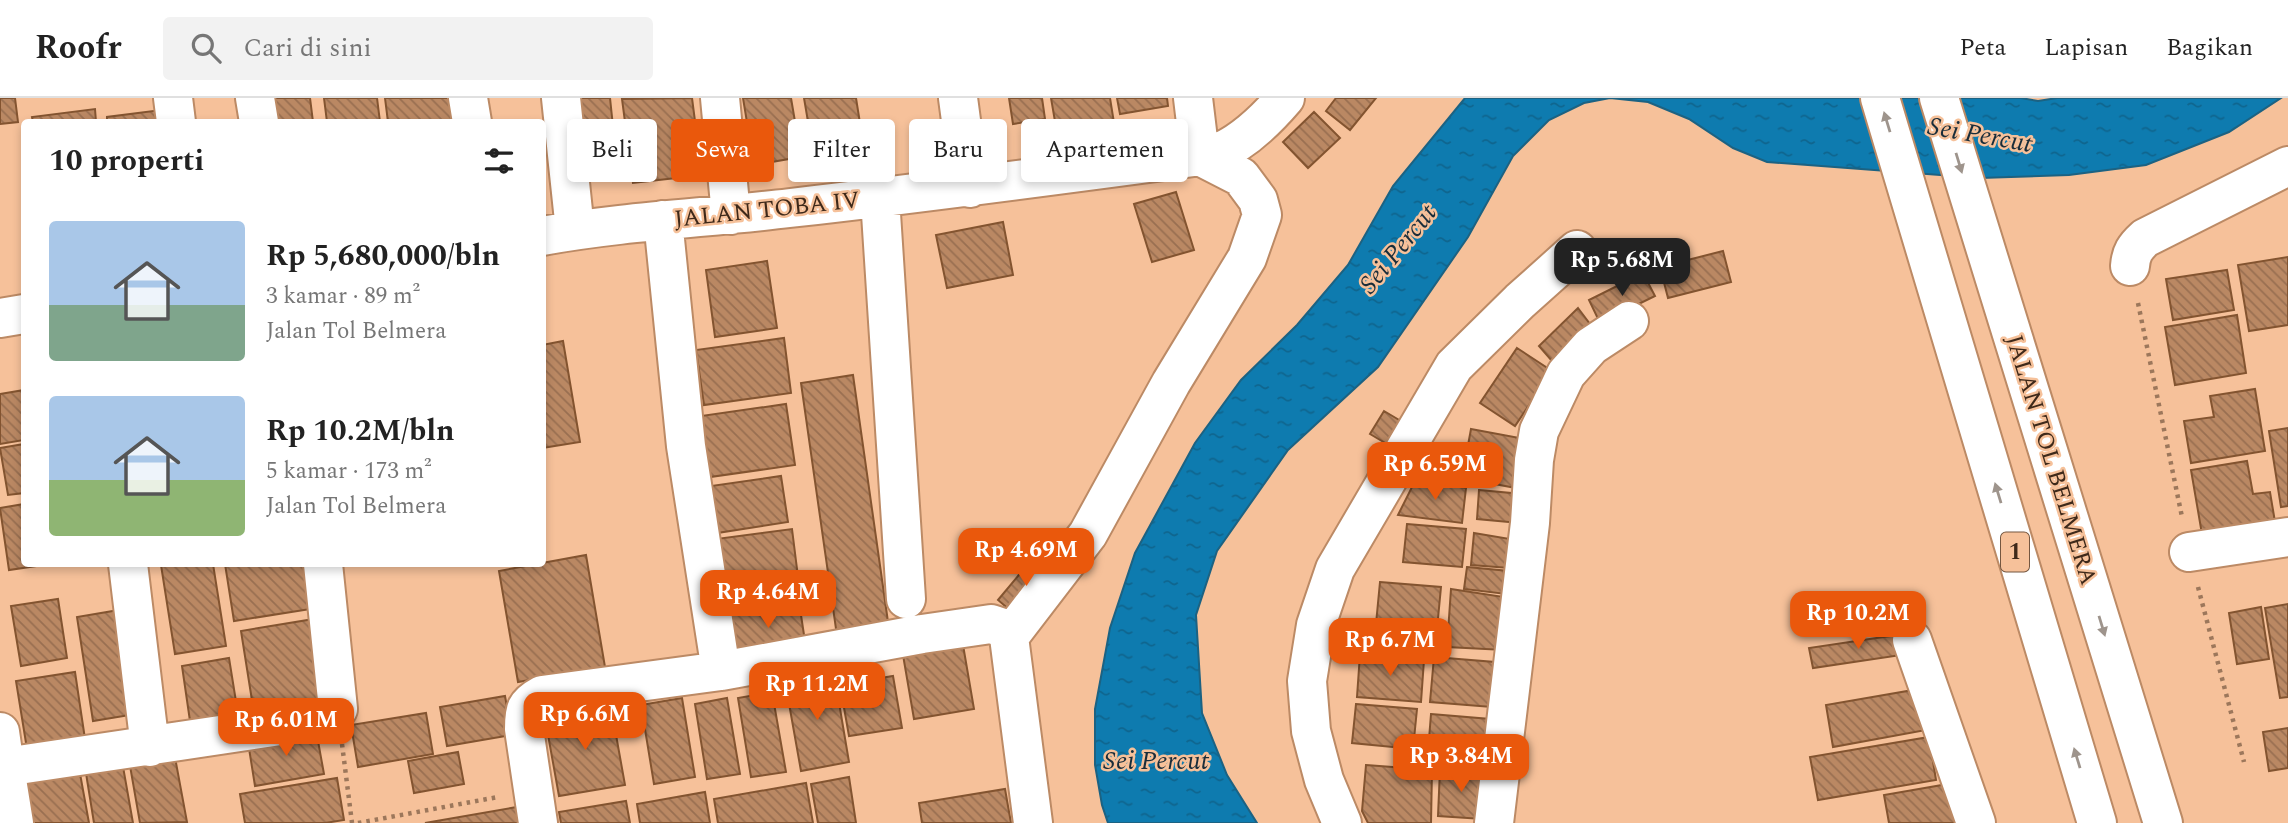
<!DOCTYPE html>
<html lang="id">
<head>
<meta charset="utf-8">
<style>
	body { margin:0; font-family:Spectral,serif; background:#f2f2f2; color:#222; height:100vh; display:flex; flex-direction:column; font-size:26px; white-space:nowrap }
	* { box-sizing:border-box; margin:0 }
	p { font-size:23px; color:#767676 }
	.icon { flex:none; width:38px; height:38px; fill:none; stroke:currentColor; stroke-width:2; stroke-linecap:round; stroke-linejoin:round }
	.map { position:relative; flex:1; overflow:hidden }
	.panel { position:absolute; left:21px; top:21px; width:525px; height:448px; display:flex; flex-direction:column; background:#fff; border-radius:7px; box-shadow:0 4px 10px #0003 }
	.panel>* { flex:none }
	.guide { position:absolute; left:567px; top:21px; width:665px; height:63px; display:flex; gap:14px }
	.price { position:absolute; translate:-50% -60px; padding:0 16px; border-radius:14px; background:#ea580c; color:#fff; font-size:23px; line-height:46px; filter:drop-shadow(0 2px 4px #0008) }
	.price::after { content:''; position:absolute; left:50%; top:42px; width:21px; height:16px; margin-left:-10px; background:inherit; clip-path:polygon(0 0,100% 0,50% 100%) }
	.price.selected { background:#222; color:#fff }
	ul { padding:0; list-style:none }
	li { display:flex; align-items:center; gap:21px; height:175px; padding:0 28px }
	li span { display:grid; place-items:center; flex:none; width:196px; height:140px; border-radius:7px; color:#555 }
	li>.icon { margin-inline-start:auto }
	span .icon { width:84px; height:84px; fill:#fffc; stroke-width:1 }
	li b { font-size:30px }
	h2 { display:flex; justify-content:space-between; align-items:center; height:84px; padding:0 28px; font-size:30px }
	.pill { padding:0 24px; border-radius:7px; background:#fff; box-shadow:0 4px 10px #0003; font-size:24px; line-height:63px }
	.pill.selected { background:#ea580c; color:#fff }
	header { display:flex; align-items:center; gap:42px; box-sizing:border-box; height:98px; padding:0 35px; background:#fff; border-bottom:2px solid #e0e0e0 }
	header strong { font-size:33px }
	nav { display:flex; gap:38px; margin-inline-start:auto; font-size:24px }
	.search { width:490px; height:63px; background:#f2f2f2; display:flex; align-items:center; gap:18px; box-sizing:border-box; padding:0 24px; border-radius:7px; color:#767676; font-size:26px }
	.map>svg:first-child { display:block }
	.water { fill:url(#water-ripples); stroke:#1c6282; stroke-width:2 }
	.building { fill:url(#building-back-hatch); stroke:#835430; stroke-width:2 }
	.lines { fill:none; stroke-linecap:round; stroke-linejoin:round }
	.minor-casing { stroke:#bc8a65; stroke-width:42 }
	.highway-casing { stroke:#bc8a65; stroke-width:42 }
	.path { stroke:#9c775b; stroke-width:4.5; stroke-dasharray:3.5 5; stroke-linecap:butt }
	.minor { stroke:#fff; stroke-width:38 }
	.highway { stroke:#fff; stroke-width:38 }
	.oneway { fill:#9e948c }
	.labels { text-anchor:middle; dominant-baseline:central; stroke-width:5; stroke-linejoin:round; paint-order:stroke }
	.shield { fill:#f6c19a; stroke:#755740; stroke-width:2 }
	.shield-label { font-size:23px; font-weight:bold; fill:#3e291a }
	.street-label { font-size:24px; fill:#3e291a; stroke:#f6c19a }
	.water-label { font-size:26px; font-style:italic; fill:#192d3a; stroke:#f6c19a }
</style>
</head>
<body>
<header>
<strong>Roofr</strong>
<div class="search"><svg class="icon" aria-label="search" viewBox="0 0 24 24"><circle cx="10" cy="10" r="6"/><path d="M15 15l6 6"/></svg>Cari di sini</div>
<nav><a>Peta</a><a>Lapisan</a><a>Bagikan</a></nav>
</header>
<div class="map">
<svg width="2288" height="725" viewBox="0 0 2288 725">
	<defs>
		<pattern id="water-ripples" width="26" height="14" patternUnits="userSpaceOnUse" patternTransform="scale(1.75)"><rect width="26" height="14" fill="#0e7baf"/><path d="M2 4q2-2 4 0t4 0M15 11q2-2 4 0t4 0" fill="none" stroke="#0f658e"/></pattern>
		<pattern id="building-back-hatch" width="6" height="6" patternUnits="userSpaceOnUse" patternTransform="scale(1.75)"><rect width="6" height="6" fill="#ba8863"/><path d="M-1 5l2 2M0 0l6 6M5-1l2 2" fill="none" stroke="#996f51"/></pattern>
	</defs>
	<rect width="100%" height="100%" fill="#f6c19a"/>
	<path class="water" d="M1465,0H2021L2038,3L2057,0H2281L2229,34L2146,67L2069,77L1980,80L1767,64L1733,50L1689,21L1648,4L1610,0L1584,5L1549,22L1513,58L1468,139L1378,269L1288,352L1217,453L1196,517L1202,615L1227,677L1257,725H1108L1102,707L1095,667V611L1110,530L1135,455L1195,345L1241,282L1297,227L1348,167L1393,88Z"/>
	<path class="building" d="M0,0H15L18,24L0,26Z
		M267,0H310L313,24H271Z
		M324,0H377L380,24H327Z
		M385,0H449L452,24H388Z
		M563,0H610L614,38L568,43Z
		M692,0L702,77L633,85L622,1Z
		M743,0H791L801,59L754,67Z
		M804,0H856L866,63L816,71Z
		M1009,0H1042L1045,21L1013,26Z
		M1051,0H1110L1114,25L1057,35Z
		M1117,0H1167L1168,8L1120,16Z
		M1336,0H1376L1350,32L1326,13Z
		M95,11L96,24H33L32,19Z
		M161,12L163,24H107V19Z
		M1314,14L1340,40L1308,70L1283,44Z
		M1176,94L1194,152L1152,164L1134,106Z
		M1003,124L1013,177L947,190L936,137Z
		M1723,153L1731,184L1668,200L1660,169Z
		M2288,159V227L2249,233L2238,167Z
		M767,163L777,230L715,239L706,172Z
		M2227,172L2234,212L2173,222L2166,181Z
		M1643,175L1655,198L1600,225L1589,202Z
		M1578,210L1590,226L1558,270L1539,248Z
		M2237,217L2246,275L2175,287L2165,229Z
		M784,240L791,295L704,307L696,252Z
		M563,243L580,344L542,350V247Z
		M1517,250L1552,273L1515,328L1480,305Z
		M853,277L889,531L837,538L801,285Z
		M2255,291L2265,353L2191,365L2184,323L2214,319L2210,298Z
		M24,292V342L0,346V296Z
		M786,306L795,367L710,379L701,318Z
		M1384,313L1411,329L1397,352L1370,336Z
		M2288,330V408L2281,409L2269,333Z
		M1471,331L1525,341L1516,390L1462,380Z
		M24,346V395L8,397L0,350Z
		M2247,363L2253,396L2270,394L2276,430L2203,442L2191,372Z
		M781,378L788,424L717,435L711,388Z
		M1416,381L1466,390L1462,425L1398,417Z
		M1479,392L1522,396L1519,425L1477,421Z
		M24,406V466H50L9,472L0,410Z
		M1407,426L1466,431L1462,469L1403,464Z
		M792,431L800,495L725,506L716,441Z
		M1474,435L1510,441L1509,470L1471,467Z
		M586,457L605,569L518,584L499,473Z
		M1033,460L1054,477L1019,520L998,502Z
		M168,466H213L226,548L175,556L161,467Z
		M225,466H310L317,510L234,523Z
		M1467,469L1509,473L1506,496L1464,491Z
		M1380,484L1441,489L1435,552L1374,547Z
		M1451,491L1504,499V552L1447,549Z
		M58,501L67,560L21,568L11,508Z
		M799,504L806,550L738,560L731,513Z
		M2288,506V599L2280,600L2265,510Z
		M2261,509L2269,561L2237,566L2229,515Z
		M119,512L136,616L93,623L77,519Z
		M320,520L333,603L254,615L241,533Z
		M1904,536L1908,556L1813,570L1809,550Z
		M963,547L974,611L914,621L903,557Z
		M1360,556L1424,562L1421,604L1357,599Z
		M1434,559L1507,565L1504,610L1430,604Z
		M229,560L238,616L190,623L182,568Z
		M75,574L85,641L27,651L16,583Z
		M834,575L849,664L801,673L785,583Z
		M893,578L902,630L849,638L840,587Z
		M1919,591L1926,632L1833,649L1826,607Z
		M772,594L786,674L751,679L738,600Z
		M505,598L512,637L447,648L440,609Z
		M682,600L695,679L654,686L641,607Z
		M727,600L740,676L707,681L695,606Z
		M1356,606L1417,611L1413,651L1352,645Z
		M611,609L625,687L559,698L545,620Z
		M426,615L433,656L358,669L351,627Z
		M1431,616L1490,621L1487,659L1428,654Z
		M2288,630V670L2269,673L2263,634Z
		M316,632L324,676L255,688L248,644Z
		M1929,639L1936,682L1818,702L1810,659Z
		M174,654L187,724L140,725L129,662Z
		M458,654L464,686L414,695L408,663Z
		M122,663L133,725H94L85,669Z
		M1366,667L1432,672L1431,725H1368L1362,713Z
		M79,670L89,725H29L21,680Z
		M1440,671L1484,674L1482,721L1438,718Z
		M849,679L856,725H818L811,686Z
		M337,680L344,722L325,725H245L240,696Z
		M806,685L813,725H718L714,701Z
		M1948,686L1955,725H1889L1884,697Z
		M1005,691L1011,725H922L919,705Z
		M705,694L710,725H640L637,706Z
		M626,703L630,725H561L559,714Z
		M517,709L519,725H425Z"/>
	<g class="lines">
		<defs>
			<path id="minor" d="M173,0L176,24
				M255,0L259,24
				M468,0L472,24
				M561,0L575,132
				M720,0L731,117
				M958,0L970,90
				M1193,0L1200,58
				M880,100L906,501
				M663,122L686,348L721,573
				M542,138C624,123 707,120 790,110C932,94 1073,75 1215,56C1241,46 1267,21 1285,0
				M2130,168C2131,155 2135,149 2145,140L2288,68
				M0,220L24,216
				M2189,454L2288,439
				M128,466L150,649
				M323,466L338,611
				M1009,539L1088,436L1171,285L1247,160L1262,117L1258,102L1241,79L1200,58
				M1912,542L1976,725
				M0,634L5,669L287,627
				M5,669L14,725
				M538,725L524,631C524,612 525,606 542,597L721,573L922,536L991,526L1003,530L1009,539L1033,725
				M1342,725L1324,682L1311,633L1307,583L1316,527L1335,471L1454,268L1520,203L1577,152
				M1494,725L1530,425L1534,362L1539,333L1566,276L1591,248L1629,223"/>
			<path id="highway" d="M1880,0L2097,725
				M1939,0L2163,725"/>
		</defs>
		<use href="#minor" class="minor-casing"/>
		<use href="#highway" class="highway-casing"/>
		<path class="path" d="M2138,205L2182,419
			M2198,489L2244,664
			M342,646L352,725
			M358,725L498,699"/>
		<use href="#minor" class="minor"/>
		<use href="#highway" class="highway"/>
	</g>
	<defs><path id="oneway-solid" d="M-6-.8H1V-3.2L6.5 0L1 3.2V.8H-6Z" transform="scale(1.75)"/></defs>
	<g class="oneway">
		<use href="#oneway-solid" transform="translate(1887 24) rotate(-107)"/>
		<use href="#oneway-solid" transform="translate(1959 65) rotate(73)"/>
		<use href="#oneway-solid" transform="translate(1998 395) rotate(-107)"/>
		<use href="#oneway-solid" transform="translate(2102 528) rotate(73)"/>
		<use href="#oneway-solid" transform="translate(2077 660) rotate(-107)"/>
	</g>
	<g class="labels">
		<rect class="shield" x="2001" y="434.5" width="28" height="39" rx="5"/>
		<g class="shield-label">
			<text x="2015" y="454">1</text>
		</g>
		<g class="street-label">
			<text transform="translate(767 112) rotate(-6)">JALAN TOBA IV</text>
			<text transform="translate(2051 362) rotate(73)">JALAN TOL BELMERA</text>
		</g>
		<g class="water-label">
			<text transform="translate(1980 37) rotate(10)">Sei Percut</text>
			<text transform="translate(1398 151) rotate(-51)">Sei Percut</text>
			<text x="1156" y="663">Sei Percut</text>
		</g>
	</g>
</svg>
<b class="price selected" style="left:1622px;top:200px">Rp 5.68M</b>
<b class="price" style="left:1435px;top:404px">Rp 6.59M</b>
<b class="price" style="left:1026px;top:490px">Rp 4.69M</b>
<b class="price" style="left:768px;top:532px">Rp 4.64M</b>
<b class="price" style="left:1858px;top:553px">Rp 10.2M</b>
<b class="price" style="left:1390px;top:580px">Rp 6.7M</b>
<b class="price" style="left:817px;top:624px">Rp 11.2M</b>
<b class="price" style="left:585px;top:654px">Rp 6.6M</b>
<b class="price" style="left:286px;top:660px">Rp 6.01M</b>
<b class="price" style="left:1461px;top:696px">Rp 3.84M</b>
<div class="guide">
<a class="pill">Beli</a>
<a class="pill selected">Sewa</a>
<a class="pill">Filter</a>
<a class="pill">Baru</a>
<a class="pill">Apartemen</a>
</div>
<section class="panel">
<h2>10 properti<svg class="icon" aria-label="filters" viewBox="0 0 24 24"><path d="M4 7h16M4 17h16"/><circle cx="9" cy="7" r="2"/><circle cx="15" cy="17" r="2"/></svg></h2>
<ul>
<li><span style="background:linear-gradient(#a9c7e8 60%,#7fa58c 0)"><svg class="icon" aria-label="home" viewBox="0 0 24 24"><path d="M3 11l9-7 9 7M6 9v11h12V9"/></svg></span><div><b>Rp 5,680,000/bln</b><p>3 kamar · 89 m²</p><p>Jalan Tol Belmera</p></div></li>
<li><span style="background:linear-gradient(#a9c7e8 60%,#8fb573 0)"><svg class="icon" aria-label="home" viewBox="0 0 24 24"><path d="M3 11l9-7 9 7M6 9v11h12V9"/></svg></span><div><b>Rp 10.2M/bln</b><p>5 kamar · 173 m²</p><p>Jalan Tol Belmera</p></div></li>
</ul>
</section>
</div>
</body>
</html>
